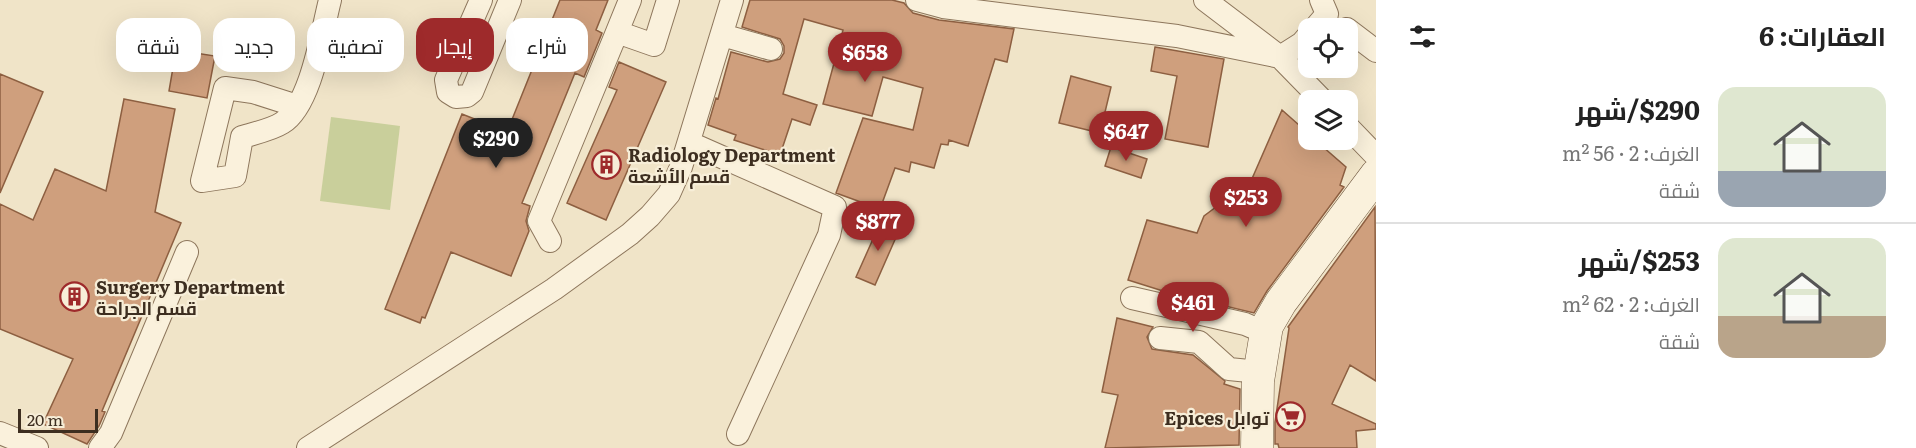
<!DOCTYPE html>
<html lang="ar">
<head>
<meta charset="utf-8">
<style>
	body { margin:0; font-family:Literata,Cairo,serif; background:#f2f2f2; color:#222; direction:rtl; height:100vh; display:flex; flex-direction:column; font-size:22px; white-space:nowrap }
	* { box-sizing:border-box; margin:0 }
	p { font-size:20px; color:#767676 }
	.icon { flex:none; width:33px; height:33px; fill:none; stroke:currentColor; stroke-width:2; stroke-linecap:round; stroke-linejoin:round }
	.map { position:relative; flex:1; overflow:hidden; direction:ltr }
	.sheet { display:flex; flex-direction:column; background:#fff; width:540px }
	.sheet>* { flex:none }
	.hud { position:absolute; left:18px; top:18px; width:570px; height:54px; direction:rtl; display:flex; gap:12px }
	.controls { position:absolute; left:1298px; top:18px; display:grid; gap:12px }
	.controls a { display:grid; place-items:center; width:60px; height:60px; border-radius:12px; background:#fff; box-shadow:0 6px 24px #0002; font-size:30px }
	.scale { position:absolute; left:18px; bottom:15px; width:80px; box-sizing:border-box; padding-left:6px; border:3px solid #3d2e20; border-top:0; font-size:16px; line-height:21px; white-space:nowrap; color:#3d2e20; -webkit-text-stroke:4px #f7eed8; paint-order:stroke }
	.price { position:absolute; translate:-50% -51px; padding:0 14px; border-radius:21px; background:#9e2a2b; color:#fff; font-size:20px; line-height:39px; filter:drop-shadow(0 2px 3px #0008) }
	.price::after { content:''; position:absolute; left:50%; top:36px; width:18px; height:14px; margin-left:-9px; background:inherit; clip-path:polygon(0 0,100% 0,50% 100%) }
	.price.active { background:#222; color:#fff }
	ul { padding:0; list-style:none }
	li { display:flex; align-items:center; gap:18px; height:150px; padding:0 30px }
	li+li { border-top:2px solid #e0e0e0 }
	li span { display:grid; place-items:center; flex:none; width:168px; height:120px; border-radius:18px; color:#555 }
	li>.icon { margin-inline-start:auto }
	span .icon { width:72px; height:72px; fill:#fffc; stroke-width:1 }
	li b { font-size:26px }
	h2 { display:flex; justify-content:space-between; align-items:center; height:72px; padding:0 30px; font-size:26px }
	.pill { padding:0 21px; border-radius:18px; background:#fff; box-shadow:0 6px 24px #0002; font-size:21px; line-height:54px }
	.pill.active { background:#9e2a2b; color:#fff }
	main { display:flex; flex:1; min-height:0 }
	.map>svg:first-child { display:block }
	.green { fill:#c9cf9b }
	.building { fill:#cf9f7d; stroke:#8d5f41; stroke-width:1.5 }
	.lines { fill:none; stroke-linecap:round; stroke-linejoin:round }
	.minor-casing { stroke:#8d765c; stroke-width:24 }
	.secondary-casing { stroke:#6f573f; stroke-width:33 }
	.minor { stroke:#faf1dc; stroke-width:22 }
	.secondary { stroke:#faf1dc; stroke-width:32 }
	.labels { text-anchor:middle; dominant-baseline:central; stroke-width:4.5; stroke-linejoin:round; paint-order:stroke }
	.poi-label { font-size:18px; font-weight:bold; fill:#3d2e20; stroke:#f7eed8; text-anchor:start }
</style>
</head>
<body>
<main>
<section class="sheet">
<h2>العقارات: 6<svg class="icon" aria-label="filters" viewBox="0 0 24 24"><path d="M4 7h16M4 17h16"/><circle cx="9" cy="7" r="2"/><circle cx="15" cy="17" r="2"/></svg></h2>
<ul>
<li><span style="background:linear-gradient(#dfe7d0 70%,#9aa5b1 0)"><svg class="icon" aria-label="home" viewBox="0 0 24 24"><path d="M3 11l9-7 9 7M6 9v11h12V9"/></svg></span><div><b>$290/شهر</b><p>الغرف: 2 · 56 m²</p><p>شقة</p></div></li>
<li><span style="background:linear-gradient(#dfe7d0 65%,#b9a48a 0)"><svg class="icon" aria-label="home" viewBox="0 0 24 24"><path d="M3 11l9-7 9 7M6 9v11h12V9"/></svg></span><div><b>$253/شهر</b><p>الغرف: 2 · 62 m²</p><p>شقة</p></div></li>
</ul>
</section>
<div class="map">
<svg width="1376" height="448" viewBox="0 0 1376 448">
	<rect width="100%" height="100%" fill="#f0e4c8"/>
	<path class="green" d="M331,117L400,126L390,210L320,201Z"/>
	<path class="building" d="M560,0H608L596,30L602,33L584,77L575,73L522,203L530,206L526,221L529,231L511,276L451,252L425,318L422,317L420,323L385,309L462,114L507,132Z
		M750,0H892L904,3L913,13L939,20L1014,29L1007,62L995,59L968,146L949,140L948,145L941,144L934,168L911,162L909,172L895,168L880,209L836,193L863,118L913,130L923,88L883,77L872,116L823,104L843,30L804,19L783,94L817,105L810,125L792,119L780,155L734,140L736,135L708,125L716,98L718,99L731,52L768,62L780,59L784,53V46L780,39L742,27Z
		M1155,47L1224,59L1208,147L1165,139L1177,76L1151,71Z
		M176,50L215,56L207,98L169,91Z
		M619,62L666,82L606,220L567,203L617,90L609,87Z
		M0,74L43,92L0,193Z
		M1071,76L1111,87L1100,133L1059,123Z
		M124,99L175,109L155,212L181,223L102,411L105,412L99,426L87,444L43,424L73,359L0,329V204L33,220L55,169L106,191Z
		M1282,110L1308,133V140H1315L1346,167L1340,185L1344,187L1267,291L1254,313L1163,291L1128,280L1147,220L1197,233L1204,216L1216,207L1237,213Z
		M1111,147L1147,159L1141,178L1105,166Z
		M1375,207L1376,381L1350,365L1332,404L1376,424V429L1356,431L1357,448H1279L1278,444H1275V422L1289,328L1288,327Z
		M882,219L901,226L875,285L856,277Z
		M1117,318L1153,327L1147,337L1152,349L1193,355L1225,381L1224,384L1240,389L1239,445L1105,448L1118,395L1102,392Z"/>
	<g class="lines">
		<defs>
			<path id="minor" d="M481,0L446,80L448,92L456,97L467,96L472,92L510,0
				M630,0L617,32L654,45L668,0
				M917,0L943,7L1177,36L1280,57L1302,43L1308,36
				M1205,0L1280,57L1322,100
				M1315,28L1327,14L1321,0
				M1347,29L1376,51
				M722,35L771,49
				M297,106L253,92L225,88L202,181L235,176L242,137C255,133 271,130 282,123C311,106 322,31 330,0
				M1347,126L1376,156
				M690,143L835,207L829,235L738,434
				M550,241L539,221L617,32
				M1132,298L1245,324L1266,333
				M1160,338L1199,342L1229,369L1259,372
				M0,433L37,448
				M100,448L111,433L187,252
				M308,448L554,289L630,234L650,216L669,194L681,167L732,0"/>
			<path id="secondary" d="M1257,448L1258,381L1267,326L1281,302L1376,175"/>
		</defs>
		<use href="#minor" class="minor-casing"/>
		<use href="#secondary" class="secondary-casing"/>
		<use href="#minor" class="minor"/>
		<use href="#secondary" class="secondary"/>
	</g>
	<defs>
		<symbol id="building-ring" viewBox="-11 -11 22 22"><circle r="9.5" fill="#f7eed8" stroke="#9e2a2b" stroke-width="1.5"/><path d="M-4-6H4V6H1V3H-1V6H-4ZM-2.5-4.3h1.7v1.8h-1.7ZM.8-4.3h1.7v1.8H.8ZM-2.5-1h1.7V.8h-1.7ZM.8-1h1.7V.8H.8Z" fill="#9e2a2b"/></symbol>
		<symbol id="supermarket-ring" viewBox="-11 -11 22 22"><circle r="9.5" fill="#f7eed8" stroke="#9e2a2b" stroke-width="1.5"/><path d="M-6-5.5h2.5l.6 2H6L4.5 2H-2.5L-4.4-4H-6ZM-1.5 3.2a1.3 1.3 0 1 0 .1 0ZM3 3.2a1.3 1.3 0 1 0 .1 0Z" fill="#9e2a2b"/></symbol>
	</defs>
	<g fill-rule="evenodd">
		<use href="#building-ring" x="590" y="148" width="33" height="33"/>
		<use href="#building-ring" x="58" y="280" width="33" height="33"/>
		<use href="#supermarket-ring" x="1274" y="400" width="33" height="33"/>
	</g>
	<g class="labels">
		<g class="poi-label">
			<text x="628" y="154">Radiology Department<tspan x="628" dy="21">قسم الأشعة</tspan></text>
			<text x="96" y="286">Surgery Department<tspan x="96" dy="21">قسم الجراحة</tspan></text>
			<text x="1269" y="417" text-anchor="end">Epices توابل</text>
		</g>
	</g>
</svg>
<div class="controls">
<a><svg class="icon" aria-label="locate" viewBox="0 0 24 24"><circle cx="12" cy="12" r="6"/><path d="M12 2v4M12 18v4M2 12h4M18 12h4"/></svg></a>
<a><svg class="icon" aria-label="layers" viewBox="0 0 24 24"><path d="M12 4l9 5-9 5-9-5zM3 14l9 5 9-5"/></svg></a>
</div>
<div class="scale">20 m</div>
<b class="price" style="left:865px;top:83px">$658</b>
<b class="price" style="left:1126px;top:162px">$647</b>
<b class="price active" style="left:496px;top:169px">$290</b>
<b class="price" style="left:1246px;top:228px">$253</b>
<b class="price" style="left:878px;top:252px">$877</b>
<b class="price" style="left:1193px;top:333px">$461</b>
<div class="hud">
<a class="pill">شراء</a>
<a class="pill active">إيجار</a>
<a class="pill">تصفية</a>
<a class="pill">جديد</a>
<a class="pill">شقة</a>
</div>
</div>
</main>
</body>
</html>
